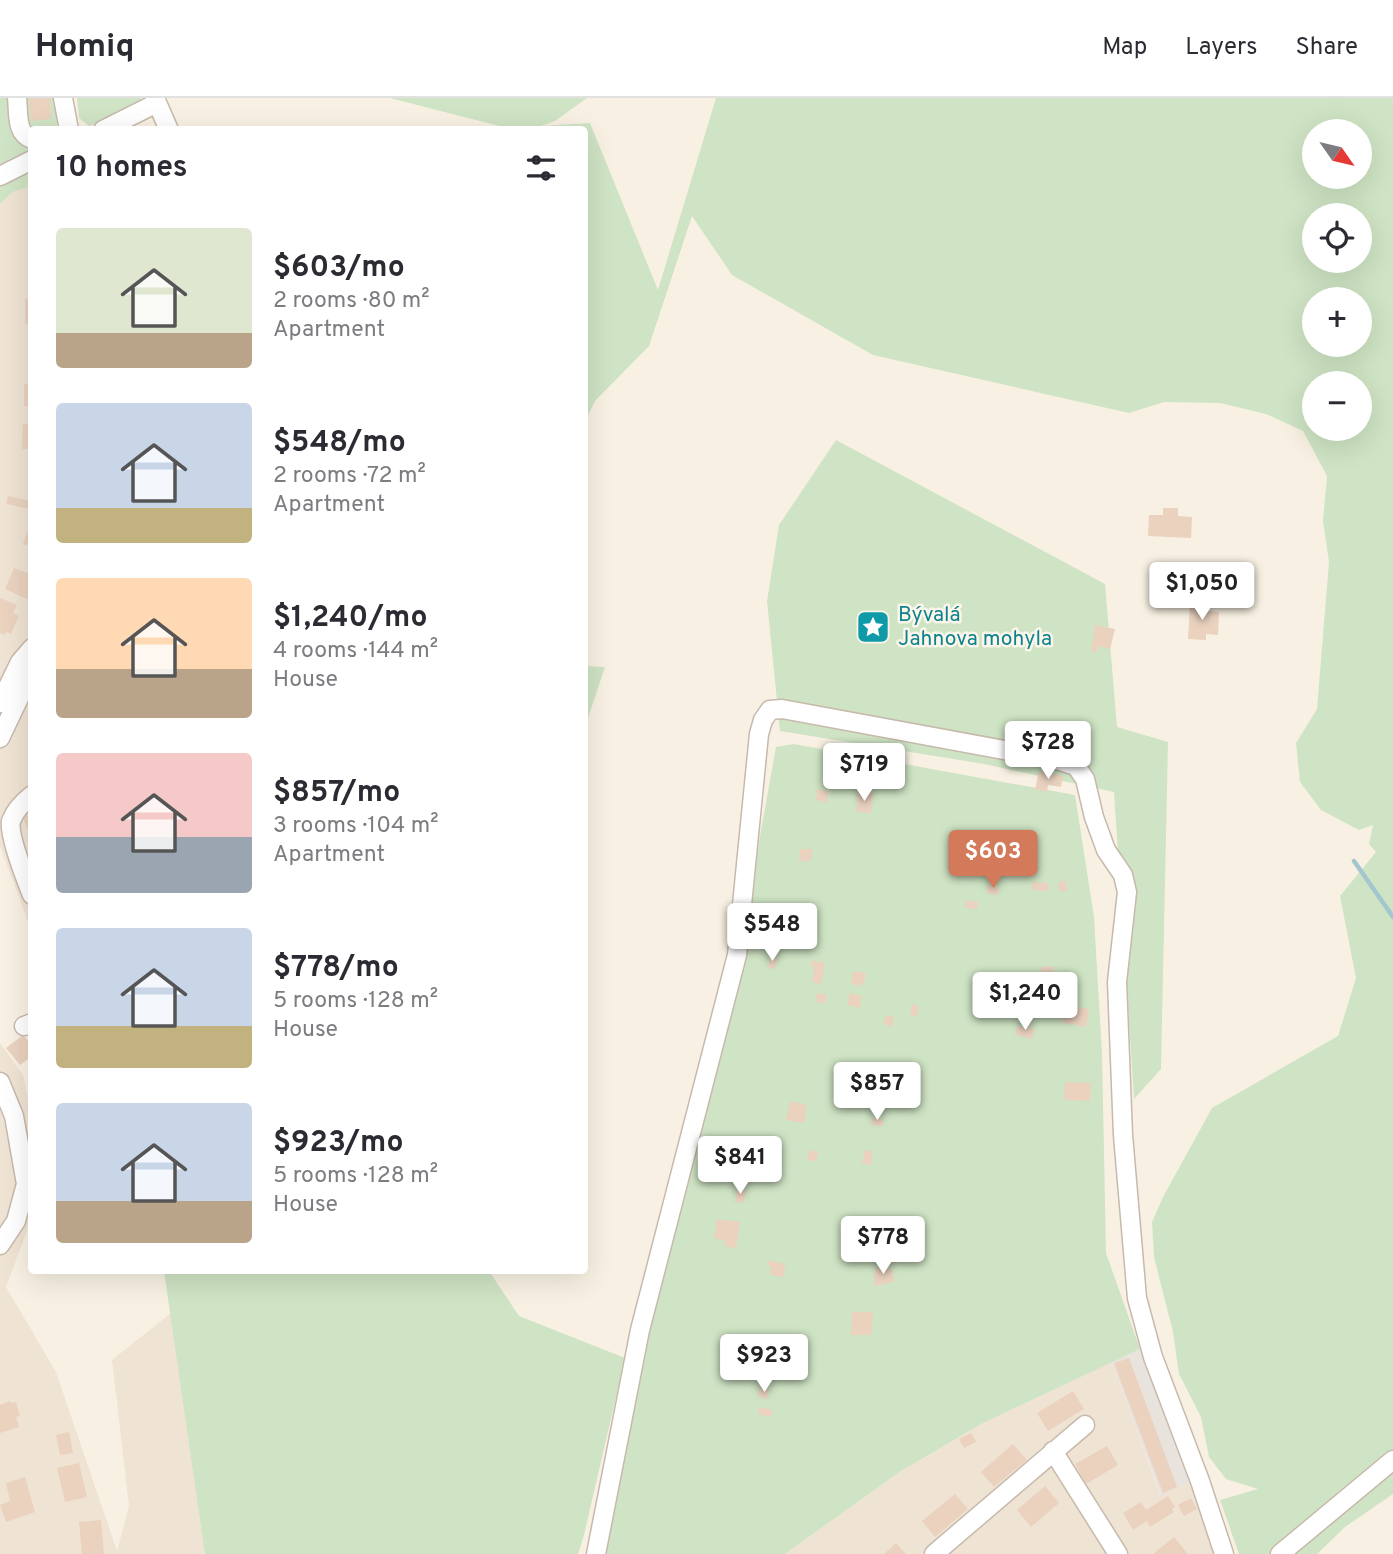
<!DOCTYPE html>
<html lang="en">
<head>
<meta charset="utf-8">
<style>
	body { margin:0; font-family:Overpass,sans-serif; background:#f7f7f7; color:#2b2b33; height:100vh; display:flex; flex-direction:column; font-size:26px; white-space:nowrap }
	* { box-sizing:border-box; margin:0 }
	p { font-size:23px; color:#7c7c81 }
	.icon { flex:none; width:38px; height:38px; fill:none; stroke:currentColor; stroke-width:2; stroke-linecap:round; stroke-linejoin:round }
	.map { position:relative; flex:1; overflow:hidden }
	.sheet { position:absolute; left:28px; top:28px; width:560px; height:1148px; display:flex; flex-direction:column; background:#fff; border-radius:7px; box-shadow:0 7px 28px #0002 }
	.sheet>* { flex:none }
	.needle { width:46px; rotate:124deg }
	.controls { position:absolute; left:1302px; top:21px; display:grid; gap:14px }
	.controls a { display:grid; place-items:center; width:70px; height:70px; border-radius:50%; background:#fff; box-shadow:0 7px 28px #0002; font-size:35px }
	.price { position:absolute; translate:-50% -60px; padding:0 16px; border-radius:7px; background:#fff; color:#222; font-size:23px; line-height:46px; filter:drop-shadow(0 2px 4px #0008) }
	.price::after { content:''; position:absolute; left:50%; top:42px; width:21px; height:16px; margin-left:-10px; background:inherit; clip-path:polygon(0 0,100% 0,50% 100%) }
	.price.active { background:#d27a59; color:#fff }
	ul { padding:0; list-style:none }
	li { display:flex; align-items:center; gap:21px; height:175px; padding:0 28px }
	li span { display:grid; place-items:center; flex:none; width:196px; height:140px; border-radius:7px; color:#555 }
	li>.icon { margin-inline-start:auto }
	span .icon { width:84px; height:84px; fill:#fffc; stroke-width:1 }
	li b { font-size:30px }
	h2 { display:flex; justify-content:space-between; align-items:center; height:84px; padding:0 28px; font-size:30px }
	header { display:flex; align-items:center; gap:42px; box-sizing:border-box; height:98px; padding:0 35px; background:#fff; border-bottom:2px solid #e1e1e2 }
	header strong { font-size:33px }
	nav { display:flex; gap:38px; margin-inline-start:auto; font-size:24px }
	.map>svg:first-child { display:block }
	.residential { fill:#efe3d3 }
	.industrial { fill:#e8e3dd }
	.green { fill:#cfe4c4; fill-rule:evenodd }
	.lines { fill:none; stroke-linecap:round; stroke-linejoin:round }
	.stream { stroke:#a3c6cf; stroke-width:4.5 }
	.building { fill:#ead2bf }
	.minor-casing { stroke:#c7b9ac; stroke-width:21 }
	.minor { stroke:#fff; stroke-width:18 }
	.labels { text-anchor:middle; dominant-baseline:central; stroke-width:5; stroke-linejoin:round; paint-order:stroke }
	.culture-label { font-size:21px; fill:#0d838f; stroke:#fcf5e9; text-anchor:start }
</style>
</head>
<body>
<header>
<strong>Homiq</strong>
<nav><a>Map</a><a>Layers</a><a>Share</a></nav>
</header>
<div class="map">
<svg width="1393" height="1456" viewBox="0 0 1393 1456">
	<rect width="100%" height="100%" fill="#f8f1e3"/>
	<path class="residential" d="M31,88V832L0,748V106L13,94Z
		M0,945L23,977L32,1021L31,1122L6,1189L56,1274L117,1453L129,1408L112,1262L171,1215L208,1452L203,1456H0Z
		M1112,1264L1160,1397L1191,1383L1215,1456H785L898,1375L981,1326Z"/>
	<path class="industrial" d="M1140,1251L1191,1383L1161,1398L1112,1264Z"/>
	<path class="green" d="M0,0H56L57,31L32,32L31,88L13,94L0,106Z
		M77,0H141L140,4L117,18L89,28L79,20Z
		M390,0H587L555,23L541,28L590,25L658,192L716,0H1393V1396L1345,1429L1317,1456H1239L1220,1402L1258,1391L1226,1381L1209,1359L1201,1319L1179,1276L1173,1234L1154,1159L1152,1124L1163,1099L1212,1010L1338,938L1356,880L1340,798L1376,754L1369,746L1373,727L1359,732L1321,712L1300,684L1296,645L1317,611L1329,464L1323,423L1327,378L1303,333L1266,316L1220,305L1164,304L1129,315L873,257L732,177L692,118L649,248L595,303L585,323L584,32L489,31L507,30ZM1314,33H1360V79H1314ZM1314,117H1360V163H1314ZM1314,201H1360V247H1314ZM1314,285H1360V331H1314Z
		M836,342L1105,486L1117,629L1168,644L1161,971L1134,1001L1114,694L984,666L780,633L767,503L779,427Z
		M585,568L605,569L585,629L584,568Z
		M794,646L1075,697L1094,819L1102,955L1106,1155L1140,1251L981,1326L898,1375L785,1456H602L616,1403L645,1240L736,891L760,738L776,649Z
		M164,1173H489L519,1218L625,1260L584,1437L578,1456H205Z"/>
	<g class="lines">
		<path class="stream" d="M1354,763L1393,819"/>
	</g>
	<path class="building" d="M29,0H50L51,21L31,23Z
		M25,201H32V227L25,226Z
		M24,286H32V308H24Z
		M23,326H32V351H22Z
		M8,398L32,403L30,411L6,406Z
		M1163,410H1178V418L1192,419L1191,440L1148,438L1149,417H1163Z
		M30,425H32V449L23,446Z
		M14,470L32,477V491L27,501L5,491Z
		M0,500L17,507L13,515L19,518L11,536L7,534L5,537L0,535Z
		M1190,506L1208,507V513L1219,514L1218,537L1206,536V542L1188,541Z
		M1095,527L1115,531L1110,551L1098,548L1097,554L1091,553Z
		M1039,673L1063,678L1061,689L1048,687L1047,694L1035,691Z
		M817,691L829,693L827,705L816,702Z
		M858,694L873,695L871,715L856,714Z
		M32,715V742L22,718Z
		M800,751H812L811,763H799Z
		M1067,783V793H1059L1058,784Z
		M1032,784L1049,785L1048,793L1031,792Z
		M988,787L999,789L998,797L986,795Z
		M966,802L978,804L977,811L965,810Z
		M770,859L777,860L775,871L768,870Z
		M812,862L825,865L821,886L812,884L814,869H811Z
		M1044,868L1053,869V878L1051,877V880L1040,878L1041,870Z
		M853,873L866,875L864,885H862L861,888L851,886Z
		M817,895L827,897L825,906L816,904Z
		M850,895L862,898L860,910L847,907Z
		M1014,898L1025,900L1023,908L1012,906Z
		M982,899L994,900L992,910L978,908Z
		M913,905L919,909L917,919L910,917Z
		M1066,907L1089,911L1086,929L1063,925Z
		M886,917L894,919L892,929L883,926Z
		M1017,928L1035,931L1032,941L1015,937Z
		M23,937L32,947V958L20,967L6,950Z
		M1065,984L1091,985L1090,1003L1064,1002Z
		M790,1003L807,1007L804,1025L786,1022Z
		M872,1020L883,1021V1028L871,1027Z
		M809,1052L818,1054L816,1063L807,1062Z
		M865,1052L873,1053L871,1067L862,1066Z
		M737,1091L746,1093L744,1105L735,1104Z
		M717,1121L740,1124L736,1150L724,1148L725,1142L714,1141Z
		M768,1162L785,1166L784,1179L770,1177L771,1168L767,1167Z
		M886,1168L887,1171H891L893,1173L894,1184L875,1188L873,1175H876L875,1170Z
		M852,1214H873L872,1237H851Z
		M1129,1260L1177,1389L1163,1395L1114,1265Z
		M760,1290L769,1292L767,1301L758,1299Z
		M1073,1293L1084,1311L1048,1333L1037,1315Z
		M10,1303L11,1305L16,1304L20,1318L16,1319L19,1329L0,1335V1307Z
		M759,1309L773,1312L771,1319L758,1316Z
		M69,1334L73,1355L60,1357L56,1337Z
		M971,1335L976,1344L964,1350L959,1341Z
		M1013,1346L1027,1362L994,1389L981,1374Z
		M1107,1348L1118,1367L1086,1386L1075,1366Z
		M79,1365L87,1399L65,1404L57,1370Z
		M25,1379L35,1414L6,1424L0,1407L10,1403L6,1385Z
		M1045,1388L1059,1405L1031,1429L1017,1412Z
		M955,1396L968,1411L935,1439L922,1423Z
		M1168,1398L1175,1409L1172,1411L1174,1414L1150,1429L1147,1423L1133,1432L1123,1415L1141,1404L1146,1412Z
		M1191,1400L1197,1411L1184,1418L1178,1407Z
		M101,1422L104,1456H82L79,1424Z
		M1174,1439L1188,1456H1153L1164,1447Z
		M896,1445L906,1456H884Z"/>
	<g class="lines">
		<defs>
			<path id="minor" d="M17,0C19,15 15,35 32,41
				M63,0L69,32
				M155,0L169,32
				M103,32L157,5
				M0,78L32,62
				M0,605L20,564L32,550
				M0,640L32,573
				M32,697C23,704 15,712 11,723C8,737 26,782 32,797
				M24,928L32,925
				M0,984L14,1018L26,1086L16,1123L0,1147
				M1053,1353L1118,1456
				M596,1456L640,1232L737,857L759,636L763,622L770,612L782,611L1053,661L1076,668L1085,681L1094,719L1106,752L1123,777L1127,794L1117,884L1123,1037L1137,1200L1153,1259L1200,1383L1224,1456
				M934,1456L1085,1327
				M1280,1456L1393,1362"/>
		</defs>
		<use href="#minor" class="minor-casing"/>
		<use href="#minor" class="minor"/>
	</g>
	<defs>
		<symbol id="sight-square" viewBox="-11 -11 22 22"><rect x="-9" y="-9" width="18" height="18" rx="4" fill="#0f9aa8" stroke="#fcf5e9"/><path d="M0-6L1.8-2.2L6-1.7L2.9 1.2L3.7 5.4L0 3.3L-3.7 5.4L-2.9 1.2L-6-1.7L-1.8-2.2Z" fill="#fff"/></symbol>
	</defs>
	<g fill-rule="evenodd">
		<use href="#sight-square" x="854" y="510" width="38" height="38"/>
	</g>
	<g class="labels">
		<g class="culture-label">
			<text x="898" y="517">Bývalá<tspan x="898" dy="24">Jahnova mohyla</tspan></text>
		</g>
	</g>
</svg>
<div class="controls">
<a><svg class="needle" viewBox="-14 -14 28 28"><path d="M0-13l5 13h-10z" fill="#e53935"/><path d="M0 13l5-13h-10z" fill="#7c7c81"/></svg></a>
<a><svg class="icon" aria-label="locate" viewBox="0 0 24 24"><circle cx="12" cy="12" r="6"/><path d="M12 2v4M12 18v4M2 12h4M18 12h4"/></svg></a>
<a>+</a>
<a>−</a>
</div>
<b class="price" style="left:1202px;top:524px">$1,050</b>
<b class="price" style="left:1048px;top:683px">$728</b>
<b class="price" style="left:864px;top:705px">$719</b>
<b class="price active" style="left:993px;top:792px">$603</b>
<b class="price" style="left:772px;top:865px">$548</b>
<b class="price" style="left:1025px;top:934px">$1,240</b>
<b class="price" style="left:877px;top:1024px">$857</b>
<b class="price" style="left:740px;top:1098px">$841</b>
<b class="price" style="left:883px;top:1178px">$778</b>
<b class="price" style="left:764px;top:1296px">$923</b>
<section class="sheet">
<h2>10 homes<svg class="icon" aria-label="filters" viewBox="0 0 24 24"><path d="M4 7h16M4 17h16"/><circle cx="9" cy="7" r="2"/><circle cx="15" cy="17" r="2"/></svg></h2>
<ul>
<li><span style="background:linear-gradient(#dfe7d0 75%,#b9a48a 0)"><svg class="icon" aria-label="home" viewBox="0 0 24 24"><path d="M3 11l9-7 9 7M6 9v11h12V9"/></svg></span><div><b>$603/mo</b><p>2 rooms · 80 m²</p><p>Apartment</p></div></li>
<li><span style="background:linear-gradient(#c9d6e8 75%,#c2b280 0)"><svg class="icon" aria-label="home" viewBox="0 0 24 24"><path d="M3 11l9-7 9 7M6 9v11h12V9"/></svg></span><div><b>$548/mo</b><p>2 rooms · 72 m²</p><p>Apartment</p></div></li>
<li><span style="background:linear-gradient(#ffd9b3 65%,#b9a48a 0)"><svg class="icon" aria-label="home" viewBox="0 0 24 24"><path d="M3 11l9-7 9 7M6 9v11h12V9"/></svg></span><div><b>$1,240/mo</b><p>4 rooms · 144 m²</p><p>House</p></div></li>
<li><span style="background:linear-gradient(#f6c9c9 60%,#9aa5b1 0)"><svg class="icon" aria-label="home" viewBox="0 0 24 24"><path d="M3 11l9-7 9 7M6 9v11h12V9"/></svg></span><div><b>$857/mo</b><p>3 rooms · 104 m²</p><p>Apartment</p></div></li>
<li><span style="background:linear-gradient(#c9d6e8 70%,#c2b280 0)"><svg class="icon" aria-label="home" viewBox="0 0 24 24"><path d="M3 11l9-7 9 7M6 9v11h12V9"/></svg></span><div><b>$778/mo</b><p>5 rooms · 128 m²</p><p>House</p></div></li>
<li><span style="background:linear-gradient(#c9d6e8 70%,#b9a48a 0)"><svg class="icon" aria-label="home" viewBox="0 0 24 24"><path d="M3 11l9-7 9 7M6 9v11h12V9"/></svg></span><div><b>$923/mo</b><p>5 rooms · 128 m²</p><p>House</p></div></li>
</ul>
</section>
</div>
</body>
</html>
